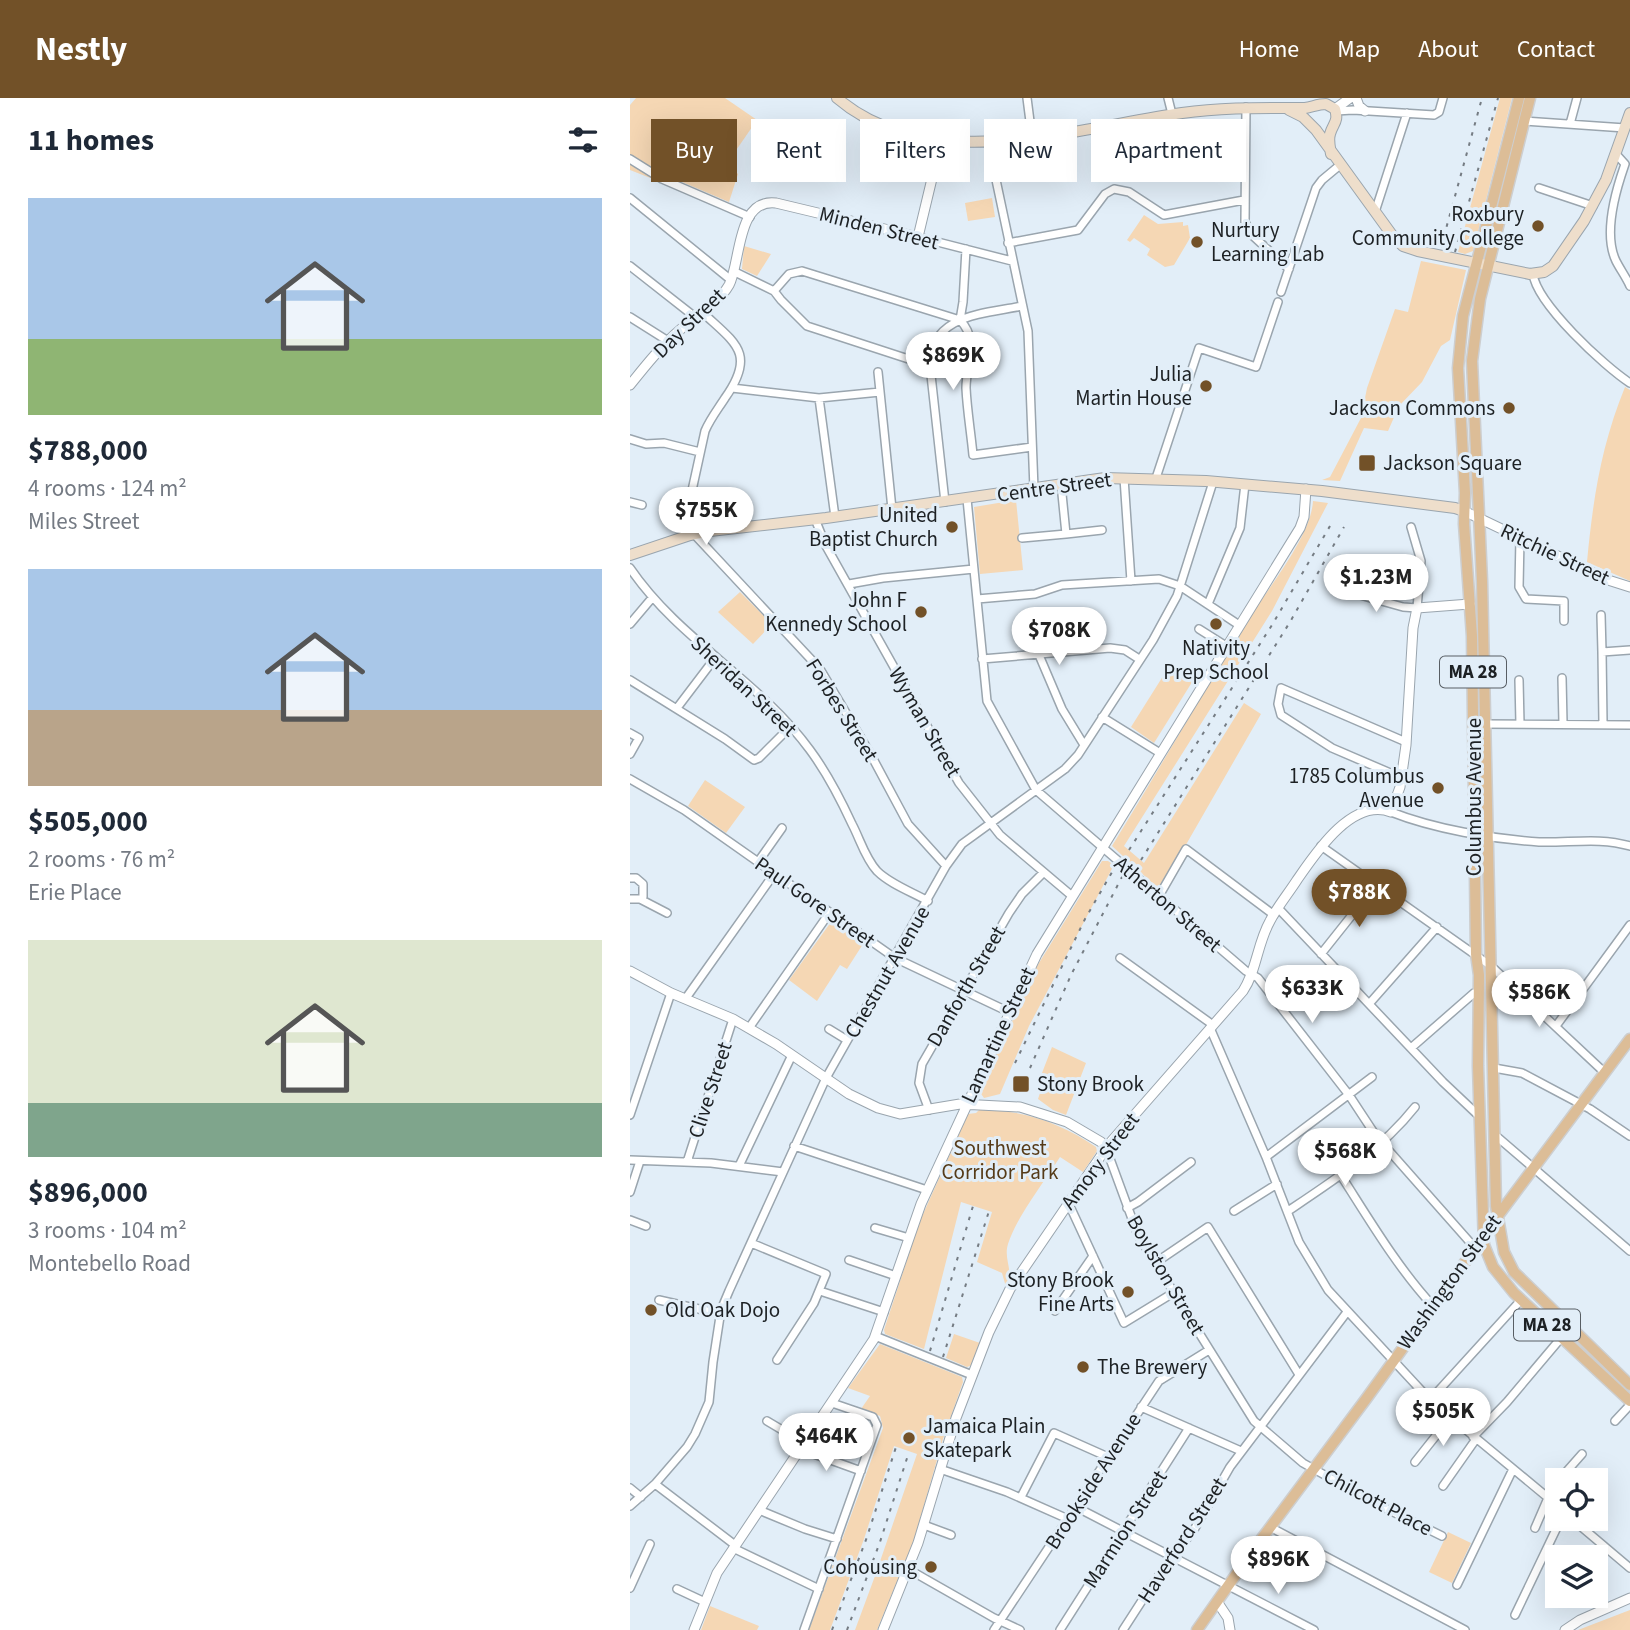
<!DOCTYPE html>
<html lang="en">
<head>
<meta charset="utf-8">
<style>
	body { margin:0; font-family:"Source Sans 3",sans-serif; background:#f2f2f3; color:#1f2937; height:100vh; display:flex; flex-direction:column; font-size:26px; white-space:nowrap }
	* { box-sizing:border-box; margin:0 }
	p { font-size:23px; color:#747a83 }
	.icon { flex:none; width:38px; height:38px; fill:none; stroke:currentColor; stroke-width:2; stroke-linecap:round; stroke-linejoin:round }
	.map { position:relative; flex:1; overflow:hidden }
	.sheet { display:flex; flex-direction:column; background:#fff; width:630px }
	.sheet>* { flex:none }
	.banner { position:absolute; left:21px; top:21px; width:665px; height:63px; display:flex; gap:14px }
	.fabs { position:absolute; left:915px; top:1370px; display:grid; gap:14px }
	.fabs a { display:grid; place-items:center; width:63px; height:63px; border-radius:0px; background:#fff; box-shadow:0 7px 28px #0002; font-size:35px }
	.price { position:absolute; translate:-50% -60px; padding:0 16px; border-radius:24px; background:#fff; color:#222; font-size:23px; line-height:46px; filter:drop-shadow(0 2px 4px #0008) }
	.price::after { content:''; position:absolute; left:50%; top:42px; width:21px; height:16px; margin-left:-10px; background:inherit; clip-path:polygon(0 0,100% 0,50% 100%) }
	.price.selected { background:#725128; color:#fff }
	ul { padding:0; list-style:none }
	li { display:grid; align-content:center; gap:14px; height:371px; padding:0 28px }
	li span { display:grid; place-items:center; height:217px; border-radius:0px; color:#555 }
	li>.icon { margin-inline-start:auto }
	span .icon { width:126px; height:126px; fill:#fffc; stroke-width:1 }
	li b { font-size:30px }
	h2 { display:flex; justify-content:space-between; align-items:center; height:84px; padding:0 28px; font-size:30px }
	.tag { padding:0 24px; border-radius:0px; background:#fff; box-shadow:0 7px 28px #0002; font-size:24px; line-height:63px }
	.tag.selected { background:#725128; color:#fff }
	header { display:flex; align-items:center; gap:42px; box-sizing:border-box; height:98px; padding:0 35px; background:#725128; color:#fff }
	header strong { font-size:33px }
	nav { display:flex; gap:38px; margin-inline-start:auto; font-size:24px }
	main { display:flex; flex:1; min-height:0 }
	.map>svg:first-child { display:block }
	.green { fill:#f5d7b4 }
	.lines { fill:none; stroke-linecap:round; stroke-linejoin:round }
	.minor-casing { stroke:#9aa5ae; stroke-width:10 }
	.tertiary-casing { stroke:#9aa5ae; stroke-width:11 }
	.secondary-casing { stroke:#9aa5ae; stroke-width:12 }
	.primary-casing { stroke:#cdcecf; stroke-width:13 }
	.minor { stroke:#fff; stroke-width:7 }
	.tertiary { stroke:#fff; stroke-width:9 }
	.secondary { stroke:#eedecb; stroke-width:10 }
	.primary { stroke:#dcbd97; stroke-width:10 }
	.rail { stroke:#757c83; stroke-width:2; stroke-dasharray:3.5 7; stroke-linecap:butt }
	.poi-dot { fill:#725128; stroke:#e2eef8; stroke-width:2.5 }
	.labels { text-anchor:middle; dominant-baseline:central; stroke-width:6; stroke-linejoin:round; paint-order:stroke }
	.shield { fill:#e2eef8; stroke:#585e64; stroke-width:2 }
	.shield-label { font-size:19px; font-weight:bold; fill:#1d2124 }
	.poi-label { font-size:21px; fill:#1d2124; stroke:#e2eef8; text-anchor:end }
	.street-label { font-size:21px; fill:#1d2124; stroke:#e2eef8 }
	.park-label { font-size:21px; fill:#563b18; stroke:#e2eef8 }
</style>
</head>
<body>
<header>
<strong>Nestly</strong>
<nav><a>Home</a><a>Map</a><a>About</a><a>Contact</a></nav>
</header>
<main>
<section class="sheet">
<h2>11 homes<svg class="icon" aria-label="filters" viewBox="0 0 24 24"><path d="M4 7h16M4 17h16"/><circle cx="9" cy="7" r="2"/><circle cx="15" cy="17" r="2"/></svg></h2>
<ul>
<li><span style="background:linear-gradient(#a9c7e8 65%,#8fb573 0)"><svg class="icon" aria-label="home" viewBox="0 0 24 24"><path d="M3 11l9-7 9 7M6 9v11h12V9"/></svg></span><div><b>$788,000</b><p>4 rooms · 124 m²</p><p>Miles Street</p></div></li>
<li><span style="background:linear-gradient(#a9c7e8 65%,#b9a48a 0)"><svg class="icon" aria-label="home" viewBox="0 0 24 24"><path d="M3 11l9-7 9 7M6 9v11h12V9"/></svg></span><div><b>$505,000</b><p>2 rooms · 76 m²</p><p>Erie Place</p></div></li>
<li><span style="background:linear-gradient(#dfe7d0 75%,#7fa58c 0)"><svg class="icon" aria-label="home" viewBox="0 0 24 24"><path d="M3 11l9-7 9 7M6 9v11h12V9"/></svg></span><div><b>$896,000</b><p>3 rooms · 104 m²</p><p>Montebello Road</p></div></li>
</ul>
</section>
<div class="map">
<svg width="1000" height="1532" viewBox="0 0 1000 1532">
	<rect width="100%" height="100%" fill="#e2eef8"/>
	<path class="green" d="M6,0H95L127,22L100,61L102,70L108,76L99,104L52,84L28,83L0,72V7Z
		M870,0H882L843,153L835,156L828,154Z
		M362,100L365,119L338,123L335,105Z
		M514,117L528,126L553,124V128L558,127L560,140L544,167L535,169L517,157L520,151L504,140L500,144L497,142Z
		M114,148L141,156L127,178L112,171Z
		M791,163L836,172L820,242L811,248L792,284L769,308L758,333L734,330L710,383L692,382L700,379L731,320L737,290L765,211L778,214Z
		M995,289L1000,292V483L957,464C963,401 971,348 995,289Z
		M386,402L393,472L350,476L344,409Z
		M683,403L698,405L642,513L494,748L514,765L614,605L631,616L530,792L482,748C527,675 569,601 614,528C634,495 681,440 683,403Z
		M110,494L142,526L123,546L88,514Z
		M540,567L564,581L524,645L501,629Z
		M75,682L115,709L96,735L58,708Z
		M472,763H478L484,767L399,928L370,996L354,1000L349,993L404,873Z
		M201,824L233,846L217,871L210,867L187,903L159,882Z
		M422,949L456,965L436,1017L423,1012L408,1001L416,977L412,975Z
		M349,1012C392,1011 431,1025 466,1049L467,1053L453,1074L430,1059C413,1086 387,1118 378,1146C373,1162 385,1173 376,1189L372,1175L347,1164L362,1114L331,1104L294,1251L255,1236L254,1232L289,1125L338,1016L346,1015Z
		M324,1236L350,1245L342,1267L337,1269L316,1260Z
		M250,1246L332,1279L333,1284L313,1341L284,1442L247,1532H225L245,1478L287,1356L264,1348L234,1441L200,1532H179L253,1330L250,1318L231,1311L240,1298L218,1290Z
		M818,1434L841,1445L822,1485L799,1474Z
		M80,1508L129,1528L127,1532H71Z
		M1000,1512V1532H948Z"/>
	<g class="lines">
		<defs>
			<path id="minor" d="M397,0L402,39
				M538,0L542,16
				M616,9L615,124L622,137L659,171
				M706,13L723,12L804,17L809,14L813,0
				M894,23L995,30
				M940,26L947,0
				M358,44L398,233L404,391
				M986,56L995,66L994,69C985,95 973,136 986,163C990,171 996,179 1000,188
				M0,61L32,81L120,119
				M909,90L963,108
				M0,100L101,182
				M745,114L777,15
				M288,139L382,163
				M378,145L448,132L475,96L484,91L499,94L534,117L614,102
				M0,168L65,219
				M105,174L144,193
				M903,176C907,206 974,268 1000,285
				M144,193L159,176L172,173L330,222C350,243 336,265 336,290C337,312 341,335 343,357L402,349
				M144,193L151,202L177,228L300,268
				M651,194L686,90L692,82L710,67
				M0,219L38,243
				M330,222L333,204L336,151
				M248,274L262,411
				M102,290L189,300L250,294
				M189,300L205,419
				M0,341L16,346L34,345L70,354
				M494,380L501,483
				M526,380L569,250L626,269L648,204
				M337,401L357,603L406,692L616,873L628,880L719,997L746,1038L845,1150
				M0,404L12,407
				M315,404L300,268C300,216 354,216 392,208
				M185,421L196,448L329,685L370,737L442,798
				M64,436L190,571L241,657L278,726L316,768
				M436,436L472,432
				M55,439L54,429L75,333C80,321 88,311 95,300C127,255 105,245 72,214
				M392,440L436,436L431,386
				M890,440L889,489L896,501L934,503V523
				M0,470C49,542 129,582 180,652C197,675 210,700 222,726C230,741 235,760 247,773C260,786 282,794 298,803
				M219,486L253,480L344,471
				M712,492L773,509L787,510L791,463L781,429
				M347,501L405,496L432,487L529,481L550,488L609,527
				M578,506L610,430L615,386
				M971,517L972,554
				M0,526L22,500
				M569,531L596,548
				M409,557L432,611L454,647
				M352,561L480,550L495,552L509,561
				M932,580L933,625
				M0,582L95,641L124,662L129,660L160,629
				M889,582L890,626
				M47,610L85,560
				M472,619L530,655
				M973,625L972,554L1000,552
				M854,626L1000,627
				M0,635L9,640L0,656
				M772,680L702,650L651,617L648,606L651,590L776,644
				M0,681L54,712L265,860L379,914
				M761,714C804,731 863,741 909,744C940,745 970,739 1000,748
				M691,748L861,868L974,974
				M128,764L152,730
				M0,780H6L13,786V799L10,801
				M529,798L556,751L644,817
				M0,801H10L37,815
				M648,810L813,984L849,1018
				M691,856L730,807L749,789
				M490,860L583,927
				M56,900L144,776
				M739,906L807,829
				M926,928L1000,827
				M119,930L200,814
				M580,930L636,1059L669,1144L698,1192L800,1302L928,1408
				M199,931L217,942
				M781,950L844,895H849
				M864,970L892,975L960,1011L1000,1038
				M299,1012L289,985L292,966L379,815L392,796L413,775
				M0,1017L41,895
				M865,1037L1000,1153
				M164,1048L297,1092
				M476,1050L508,1137L624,1323L673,1365L745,1405L812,1438
				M636,1059L742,979
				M0,1062L81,1065L153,1074
				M57,1064L103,921
				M109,1068L162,957
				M710,1076C739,1121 767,1169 803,1208
				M0,1094L10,1063
				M438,1104L494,1225L543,1195
				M497,1110L508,1104L561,1064
				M604,1113L647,1086
				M658,1113C703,1083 751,1052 785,1009
				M0,1122L16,1128
				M245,1130L279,1140
				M121,1145L196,1176L184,1205L147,1262
				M219,1162L266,1178
				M525,1165L578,1129L668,1275
				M190,1193L254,1214
				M29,1202L91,1216
				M425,1213L463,1158
				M245,1238L342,1277
				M800,1302L891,1202
				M511,1309L611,1353
				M137,1323L174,1345
				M985,1323L1000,1307
				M843,1339L877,1304L931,1240
				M170,1351L231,1373
				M785,1364L820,1320
				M310,1371L377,1394L438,1421
				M929,1382L952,1356
				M25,1386L105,1447
				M813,1388L846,1341
				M0,1390L11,1399
				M391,1399L424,1335L478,1359
				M917,1399L928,1384
				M0,1408L25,1386L57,1349L65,1336L79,1304L83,1264L91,1212L99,1193L196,980L316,768L332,746L435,671L448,657L523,542L547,498L583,384
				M446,1409L684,1532
				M129,1412L175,1431L207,1441
				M942,1421L1000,1470
				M294,1427L321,1437
				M640,1429L835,1532
				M905,1430L918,1400
				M103,1450L189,1491
				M278,1471L364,1520L390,1532
				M827,1487L883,1371
				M0,1490L20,1446
				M47,1491L75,1504
				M885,1517L931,1421
				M174,1532L247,1327L243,1319L202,1305
				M364,1532L529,1283L579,1252
				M430,1532L559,1330
				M493,1532L524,1484L565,1430L600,1369L717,1214"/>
			<path id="tertiary" d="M726,0L729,8L735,13
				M705,11L720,0
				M0,287C16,267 32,247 51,231C67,217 88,206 99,187C111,165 106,100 146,105L288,139L311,43
				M834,413L978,482L1000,489
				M0,873L41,895L103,921L146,946L219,996L248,1010L270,1016L330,1006L390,1009L437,1024L471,1044L476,1050
				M588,1505L598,1520L600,1532
				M64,1532L87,1475L244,1241L291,1106L407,856L670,430L674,419L676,391
				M253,1532L288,1445L326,1320L359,1234L380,1191L479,1046L613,893C627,872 627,846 640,823C647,809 658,796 667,782C685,756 722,699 761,714L770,689L776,647L783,530L787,510L840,506
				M935,1532L950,1522L1000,1500"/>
			<path id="secondary" d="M207,0C299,79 446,30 552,15C593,9 634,10 675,10C682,9 688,6 696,6L705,11C709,24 703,25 700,36C698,42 700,50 701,56
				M659,12L673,19L686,32L762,137L773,148L788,153L900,176L914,174L923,168L954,123L976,82L1000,15
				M0,457L60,437L80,433L196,420L475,380L576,383L692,393L825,410L834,413"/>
			<path id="primary" d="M889,0L833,218L828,270L835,395L834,426L842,538L846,856L849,877L848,968L854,1147L863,1169L884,1195L1000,1303
				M900,0L850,201L842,263L852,483L866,1108L874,1154L884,1174L1000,1287
				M867,1119L1000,941
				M567,1532L624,1451L736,1301L854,1138"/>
		</defs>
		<use href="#minor" class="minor-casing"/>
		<use href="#tertiary" class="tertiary-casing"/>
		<use href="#secondary" class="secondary-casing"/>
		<use href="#primary" class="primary-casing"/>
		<use href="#minor" class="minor"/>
		<use href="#tertiary" class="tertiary"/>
		<use href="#secondary" class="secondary"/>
		<use href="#primary" class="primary"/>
		<path class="rail" d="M811,149L852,0
			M825,154L868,0
			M499,752L642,527L700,428
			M511,762L660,524L714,429
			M385,965L455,821L485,769
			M400,970L441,877L493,777
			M300,1253L343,1108
			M313,1259L359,1113
			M202,1532L237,1439L266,1349
			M217,1532L250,1444L279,1354"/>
	</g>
	<g class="poi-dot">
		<circle cx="908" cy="128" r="7"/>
		<circle cx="567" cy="144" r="7"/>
		<circle cx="576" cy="288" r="7"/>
		<circle cx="879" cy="310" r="7"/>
		<rect x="728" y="356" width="18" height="18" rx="3.5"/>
		<circle cx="322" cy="429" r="7"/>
		<circle cx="291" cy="514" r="7"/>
		<circle cx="586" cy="526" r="7"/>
		<circle cx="808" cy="690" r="7"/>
		<rect x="382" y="977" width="18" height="18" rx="3.5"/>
		<circle cx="498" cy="1194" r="7"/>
		<circle cx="21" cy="1212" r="7"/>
		<circle cx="453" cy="1269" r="7"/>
		<circle cx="279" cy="1340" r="7"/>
		<circle cx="301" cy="1469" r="7"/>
	</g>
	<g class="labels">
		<g class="shield">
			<rect x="810" y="558.5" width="66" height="31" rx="5"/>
			<rect x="884" y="1211.5" width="66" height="31" rx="5"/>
		</g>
		<g class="shield-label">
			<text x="843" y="574">MA 28</text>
			<text x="917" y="1227">MA 28</text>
		</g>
		<g class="poi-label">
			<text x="894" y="116">Roxbury<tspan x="894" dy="24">Community College</tspan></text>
			<text x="581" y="132" text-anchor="start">Nurtury<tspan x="581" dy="24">Learning Lab</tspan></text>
			<text x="562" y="276">Julia<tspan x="562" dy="24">Martin House</tspan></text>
			<text x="865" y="310">Jackson Commons</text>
			<text x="753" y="365" text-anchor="start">Jackson Square</text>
			<text x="308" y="417">United<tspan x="308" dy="24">Baptist Church</tspan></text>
			<text x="277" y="502">John F<tspan x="277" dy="24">Kennedy School</tspan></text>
			<text x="586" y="550" text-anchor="middle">Nativity<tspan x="586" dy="24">Prep School</tspan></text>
			<text x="794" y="678">1785 Columbus<tspan x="794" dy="24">Avenue</tspan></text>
			<text x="407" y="986" text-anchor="start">Stony Brook</text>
			<text x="484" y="1182">Stony Brook<tspan x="484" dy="24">Fine Arts</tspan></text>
			<text x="35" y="1212" text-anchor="start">Old Oak Dojo</text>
			<text x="467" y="1269" text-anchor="start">The Brewery</text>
			<text x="293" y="1328" text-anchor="start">Jamaica Plain<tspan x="293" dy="24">Skatepark</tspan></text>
			<text x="287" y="1469">Cohousing</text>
		</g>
		<g class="street-label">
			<text transform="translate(249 130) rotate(14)">Minden Street</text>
			<text transform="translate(59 225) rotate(-44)">Day Street</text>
			<text transform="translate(424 389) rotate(-8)">Centre Street</text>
			<text transform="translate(925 456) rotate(25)">Ritchie Street</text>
			<text transform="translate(114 588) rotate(43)">Sheridan Street</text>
			<text transform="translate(212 612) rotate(58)">Forbes Street</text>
			<text transform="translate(295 624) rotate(60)">Wyman Street</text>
			<text transform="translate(844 699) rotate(-90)">Columbus Avenue</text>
			<text transform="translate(185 804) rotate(35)">Paul Gore Street</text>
			<text transform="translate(538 806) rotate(41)">Atherton Street</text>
			<text transform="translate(257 874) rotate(-60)">Chestnut Avenue</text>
			<text transform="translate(336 888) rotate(-60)">Danforth Street</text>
			<text transform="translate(368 937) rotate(-65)">Lamartine Street</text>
			<text transform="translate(80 992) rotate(-72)">Clive Street</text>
			<text transform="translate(470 1063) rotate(-53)">Amory Street</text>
			<text transform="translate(536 1177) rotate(60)">Boylston Street</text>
			<text transform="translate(819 1184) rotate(-54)">Washington Street</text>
			<text transform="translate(463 1383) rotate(-57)">Brookside Avenue</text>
			<text transform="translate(748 1404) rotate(28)">Chilcott Place</text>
			<text transform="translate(495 1431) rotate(-57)">Marmion Street</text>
			<text transform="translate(552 1442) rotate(-57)">Haverford Street</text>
		</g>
		<g class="park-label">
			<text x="370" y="1050">Southwest<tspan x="370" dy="24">Corridor Park</tspan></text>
		</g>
	</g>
</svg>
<div class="fabs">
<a><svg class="icon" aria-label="locate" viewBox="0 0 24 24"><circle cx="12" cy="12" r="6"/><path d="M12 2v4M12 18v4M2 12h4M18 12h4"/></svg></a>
<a><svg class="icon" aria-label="layers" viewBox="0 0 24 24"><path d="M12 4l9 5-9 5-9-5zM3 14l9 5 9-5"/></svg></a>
</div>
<b class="price" style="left:323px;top:294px">$869K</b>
<b class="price" style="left:76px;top:449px">$755K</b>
<b class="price" style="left:746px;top:516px">$1.23M</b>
<b class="price" style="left:429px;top:569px">$708K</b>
<b class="price selected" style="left:729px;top:831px">$788K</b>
<b class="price" style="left:682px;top:927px">$633K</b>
<b class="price" style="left:909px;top:931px">$586K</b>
<b class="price" style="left:715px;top:1090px">$568K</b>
<b class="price" style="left:813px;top:1350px">$505K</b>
<b class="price" style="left:196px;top:1375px">$464K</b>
<b class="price" style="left:648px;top:1498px">$896K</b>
<div class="banner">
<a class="tag selected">Buy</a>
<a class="tag">Rent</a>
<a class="tag">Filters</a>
<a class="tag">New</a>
<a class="tag">Apartment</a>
</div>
</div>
</main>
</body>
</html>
